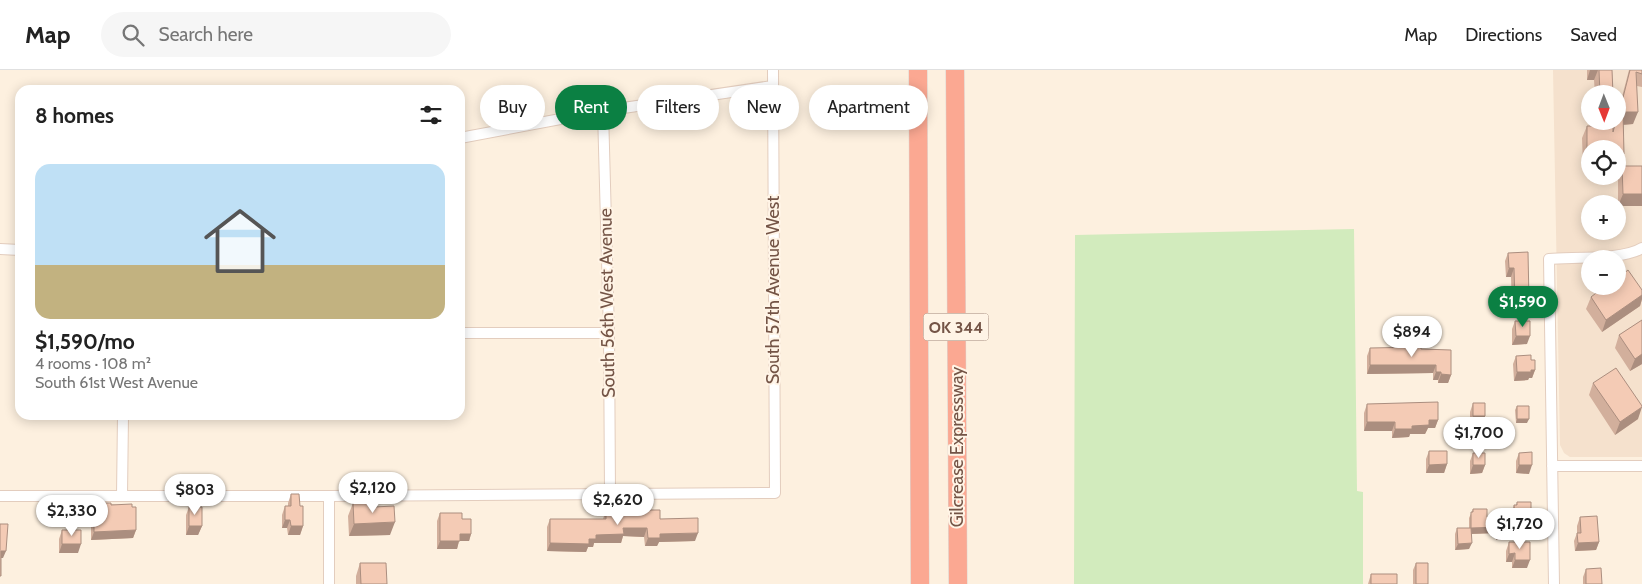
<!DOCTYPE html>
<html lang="en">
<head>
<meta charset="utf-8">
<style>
	body { margin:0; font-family:Cabin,sans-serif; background:#f6f6f6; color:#222; height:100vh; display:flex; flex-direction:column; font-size:19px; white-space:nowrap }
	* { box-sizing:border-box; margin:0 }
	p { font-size:16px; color:#767676 }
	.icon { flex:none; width:28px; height:28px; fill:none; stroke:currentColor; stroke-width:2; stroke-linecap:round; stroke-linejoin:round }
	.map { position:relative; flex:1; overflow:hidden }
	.details { position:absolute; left:15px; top:15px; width:450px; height:335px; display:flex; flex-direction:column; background:#fff; border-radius:15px; box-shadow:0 2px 12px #0003 }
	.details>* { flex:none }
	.banner { position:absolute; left:480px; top:15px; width:475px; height:45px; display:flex; gap:10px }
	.needle { width:32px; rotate:179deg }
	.fabs { position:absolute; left:1581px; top:15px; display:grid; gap:10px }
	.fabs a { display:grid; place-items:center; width:45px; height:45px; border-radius:50%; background:#fff; box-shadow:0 2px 12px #0003; font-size:25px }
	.price { position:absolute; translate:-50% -42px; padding:0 11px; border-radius:18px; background:#fff; color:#222; font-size:16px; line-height:32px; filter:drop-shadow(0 1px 2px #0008) }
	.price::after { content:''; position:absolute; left:50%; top:30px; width:15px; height:11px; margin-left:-8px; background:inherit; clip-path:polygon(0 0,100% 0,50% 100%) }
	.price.on { background:#0b8043; color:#fff }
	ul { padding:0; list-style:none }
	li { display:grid; align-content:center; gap:10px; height:265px; padding:0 20px }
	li+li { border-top:1px solid #e0e0e0 }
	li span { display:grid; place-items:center; height:155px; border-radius:15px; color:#555 }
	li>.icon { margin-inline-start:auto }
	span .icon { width:90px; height:90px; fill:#fffc; stroke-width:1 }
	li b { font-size:21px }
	h2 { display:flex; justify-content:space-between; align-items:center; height:60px; padding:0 20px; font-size:21px }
	.pill { padding:0 18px; border-radius:22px; background:#fff; box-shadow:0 2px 12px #0003; font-size:18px; line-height:45px }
	.pill.on { background:#0b8043; color:#fff }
	header { display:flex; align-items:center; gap:30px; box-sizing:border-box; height:70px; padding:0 25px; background:#fff; border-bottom:1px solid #e0e0e0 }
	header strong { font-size:24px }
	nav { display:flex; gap:28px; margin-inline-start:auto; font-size:18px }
	.search { width:350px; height:45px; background:#f6f6f6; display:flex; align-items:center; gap:12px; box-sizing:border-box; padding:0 18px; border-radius:28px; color:#767676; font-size:19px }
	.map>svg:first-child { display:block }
	.residential { fill:#f5e1cd; fill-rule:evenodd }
	.green { fill:#d2ebbd }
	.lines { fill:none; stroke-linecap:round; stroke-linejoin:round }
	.minor-casing { stroke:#e3cdbe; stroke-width:12 }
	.motorway-casing { stroke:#dbd3cf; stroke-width:19 }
	.minor { stroke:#fff; stroke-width:10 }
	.motorway { stroke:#fba892; stroke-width:18 }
	.wall { fill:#d2af9c }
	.shaded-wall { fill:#ab8e7f }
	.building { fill:#f4cbb5; stroke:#ab8e7f }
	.labels { text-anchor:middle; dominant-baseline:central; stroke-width:4; stroke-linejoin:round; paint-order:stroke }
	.shield { fill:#fff4e6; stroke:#9e8476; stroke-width:1 }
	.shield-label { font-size:16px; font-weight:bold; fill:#745446 }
	.street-label { font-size:18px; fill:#745446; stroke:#fff4e6 }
</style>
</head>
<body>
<header>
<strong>Map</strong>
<div class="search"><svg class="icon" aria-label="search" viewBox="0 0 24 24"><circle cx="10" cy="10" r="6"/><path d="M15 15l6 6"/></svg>Search here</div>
<nav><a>Map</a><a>Directions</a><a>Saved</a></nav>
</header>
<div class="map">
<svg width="1642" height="514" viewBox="0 0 1642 514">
	<rect width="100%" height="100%" fill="#fdf0df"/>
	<path class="residential" d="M1553,0H1642V387H1570L1564,383L1560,375ZM1590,24H1618V51H1590ZM1590,79H1618V106H1590ZM1590,134H1618V161H1590ZM1590,189H1618V216H1590Z"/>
	<path class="green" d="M1354,159L1357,421L1363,422V514H1074L1075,165Z"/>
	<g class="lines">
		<defs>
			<path id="minor" d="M603,41L609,263L610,425
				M460,68L603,41L772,16
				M0,179L20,180
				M460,263H609
				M1552,396H1642
				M0,426H329L775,423L773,0
				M122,426L123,345
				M329,514V426
				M1554,514L1549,189C1572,187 1624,190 1642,178"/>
			<path id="motorway" d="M918,0L920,514
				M955,0L958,514"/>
		</defs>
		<use href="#minor" class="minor-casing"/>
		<use href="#motorway" class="motorway-casing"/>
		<use href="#minor" class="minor"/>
		<use href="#motorway" class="motorway"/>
	</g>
	<path class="wall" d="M1587,0H1612L1613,24H1595L1594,10H1587Z
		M1629,0H1642V17L1637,16L1633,54L1623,55L1624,84L1619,96H1583L1582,68L1587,56H1596V51H1613V58L1615,51H1618V42Z
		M1622,96H1642L1618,136V108Z
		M1508,183L1529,231L1526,240H1512L1511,207H1506L1505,191Z
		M1642,220V229L1640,236L1602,262L1586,239L1591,227Z
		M1642,250V294L1630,301L1615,278L1619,265Z
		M1515,251L1527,274L1512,275V259Z
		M1370,278L1421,279L1451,305L1448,313H1438V310H1433V303L1367,304V286Z
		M1516,286L1531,290L1535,300L1532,308H1529L1528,310L1514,311L1513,294Z
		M1593,313L1638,349L1615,365L1589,325Z
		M1473,333L1485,346L1482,355H1470V342Z
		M1367,334L1438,350L1435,358H1428L1425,364H1410L1409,367L1392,368V361H1364V343Z
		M1517,336L1527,353H1516L1515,340Z
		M1429,381L1447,394L1444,403H1426V389Z
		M1473,383L1485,395L1482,403L1470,404V391Z
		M1519,383L1529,404L1516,403V391Z
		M291,424L300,436L303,456L300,465H288L287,458H282V445L285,436H288V433Z
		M1517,432L1531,451L1528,459H1512L1511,444L1514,435H1516Z
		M102,433L132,437L136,460L133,468L91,470V454L97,437H100Z
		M353,433L374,437L390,465L349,466L348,446Z
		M189,437L202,456L198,465H186V445Z
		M1473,439L1487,447L1510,446L1508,470H1496V463L1472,464L1469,479L1455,480V464L1457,458H1469V448Z
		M606,440L695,471L659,472L657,476H645L644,467L623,466L621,473H594L593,477H588L586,482L547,481V457L550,449H603Z
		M440,443L462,449L471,464L469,471H459L457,479H437V451Z
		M1580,447L1599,472L1596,480L1575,481L1574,471L1577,463V456Z
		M62,460L78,483H59V469Z
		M1509,472L1527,498H1512V492H1506V481Z
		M360,493L387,514H356V506Z
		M1416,493L1428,514H1413V500Z
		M1586,499L1602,514H1583V507Z
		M1371,504L1397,514H1368Z"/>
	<path class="shaded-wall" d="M1590,0H1598L1594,10H1587Z
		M1623,42H1638L1633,54L1619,55Z
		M1587,84H1590V96H1583Z
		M1618,84H1624L1619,96H1618Z
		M1623,124H1642V136H1618Z
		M1509,198H1514L1511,207H1506Z
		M1642,225V229L1640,236L1602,262L1606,250Z
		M1529,231L1526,240H1512L1515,232Z
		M1516,266H1530L1527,274L1512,275Z
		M1642,284V294L1630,301L1635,289Z
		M1370,295H1436L1433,303L1367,304Z
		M1531,300H1535L1532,308H1529L1528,310L1514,311L1517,302Z
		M1436,302H1441L1438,310H1433Z
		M1441,304L1451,305L1448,313H1438Z
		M1642,337L1638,349L1615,365L1620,352Z
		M1473,346H1485L1482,355H1470Z
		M1517,349H1529L1527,353H1516Z
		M1429,350H1438L1435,358H1428L1425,364H1410L1409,367L1392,368L1395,359L1412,356Z
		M1367,352H1395L1392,361H1364Z
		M1447,394L1444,403H1426L1429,395Z
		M1473,395H1485L1482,403L1470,404Z
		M1519,395H1532L1529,404L1516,403Z
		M285,450H290L287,458H282Z
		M1515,451H1531L1528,459H1512Z
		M395,452L390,465L349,466L354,454Z
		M189,456H202L198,465H186Z
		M291,456H303L300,465H288Z
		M1499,457L1496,463L1469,464L1471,458Z
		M623,458H647L644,467L623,466L621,473H594L593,477H588L586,482L547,481L550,473L589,469L596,465Z
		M136,460L133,468L91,470L94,462Z
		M698,463L695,471L659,472L657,476H645L648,468L660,464Z
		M460,464H471L469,471H459L457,479H437L440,471Z
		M1499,464H1510L1508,470H1496Z
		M1599,472L1596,480L1575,481L1578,473Z
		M1472,473L1469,479L1455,480L1458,474Z
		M62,474H81L78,483H59Z
		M1,481H6L3,488H0Z
		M1515,483L1512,492H1506L1509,484Z
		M1515,490H1530L1527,498H1512Z"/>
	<path class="building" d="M1599,0H1612L1613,24H1600Z
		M1630,0H1642V4L1636,2L1638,42H1623L1624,84H1618V79H1590V84H1587V56H1601V51H1613V62L1616,51H1618V47Z
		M1622,96H1642V124H1623Z
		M1528,182L1529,231L1515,232L1514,198H1509L1508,183Z
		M1628,200L1642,220V225L1606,250L1591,227L1605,216H1618V208Z
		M1642,250V284L1635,289L1619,265Z
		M1515,251H1530V266H1516Z
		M1421,277V279L1451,280V305L1441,304V302H1436V295H1370V278Z
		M1531,285V290H1535V300H1531V302H1517L1516,286Z
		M1616,298L1642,336V337L1620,352L1593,313Z
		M1438,332V350H1429V355L1412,356V359H1395V352H1367V334Z
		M1473,333H1485V346H1473Z
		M1517,336H1529V349H1517Z
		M1429,381H1447V394L1429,395Z
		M1532,382V395H1519V383Z
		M1473,383H1485V395H1473Z
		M291,424H299L300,436H303V456H291L290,450H285V436H291Z
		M1517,432H1531V451H1515L1514,435H1517Z
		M102,433H111V435L132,434V437H136V460L94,462V445H97V437H102Z
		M353,433H374V437L394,436L395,452L354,454Z
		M189,437H202V456H189Z
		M1473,439H1487V447L1510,446V464H1499V457L1471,458L1472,473L1458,474L1457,458H1471V442H1473Z
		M606,440H660V449L698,448V463L660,464V468H648L647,458H623L624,464L596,465V469H589V474L550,473V449H606Z
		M440,443H462V449H471V464H460V471H440Z
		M1597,446L1599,472L1578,473L1577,463H1581L1580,447Z
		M0,454H8L6,481H1V506H0Z
		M62,460H81V474H62Z
		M1509,472H1530V490H1515V483L1509,484Z
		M360,493H386L387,514H361Z
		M1416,493H1428V514H1416Z
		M1601,498L1602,514H1586V499Z
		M1371,504H1397V514H1371Z"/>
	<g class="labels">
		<rect class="shield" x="923.5" y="243.5" width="65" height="27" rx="4"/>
		<g class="shield-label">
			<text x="956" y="257">OK 344</text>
		</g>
		<g class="street-label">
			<text transform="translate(773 220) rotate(-90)">South 57th Avenue West</text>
			<text transform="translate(607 233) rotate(-91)">South 56th West Avenue</text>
			<text transform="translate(957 377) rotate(-90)">Gilcrease Expressway</text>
		</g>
	</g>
</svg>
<div class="fabs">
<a><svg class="needle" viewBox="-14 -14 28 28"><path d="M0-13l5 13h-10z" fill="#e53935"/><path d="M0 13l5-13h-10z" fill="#767676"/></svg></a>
<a><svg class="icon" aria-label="locate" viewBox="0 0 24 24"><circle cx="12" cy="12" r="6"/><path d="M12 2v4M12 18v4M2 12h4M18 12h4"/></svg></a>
<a>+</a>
<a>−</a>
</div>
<b class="price on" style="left:1523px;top:258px">$1,590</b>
<b class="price" style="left:1412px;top:288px">$894</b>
<b class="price" style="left:1479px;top:389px">$1,700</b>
<b class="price" style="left:373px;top:444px">$2,120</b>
<b class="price" style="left:195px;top:446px">$803</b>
<b class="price" style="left:618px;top:456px">$2,620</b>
<b class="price" style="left:72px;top:467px">$2,330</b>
<b class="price" style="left:1520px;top:480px">$1,720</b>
<div class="banner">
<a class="pill">Buy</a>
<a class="pill on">Rent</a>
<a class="pill">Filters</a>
<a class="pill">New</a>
<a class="pill">Apartment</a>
</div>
<section class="details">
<h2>8 homes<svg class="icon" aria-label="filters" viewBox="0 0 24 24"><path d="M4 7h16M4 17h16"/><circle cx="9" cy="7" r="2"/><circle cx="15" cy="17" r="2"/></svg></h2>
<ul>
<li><span style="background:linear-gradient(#bfe0f5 65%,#c2b280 0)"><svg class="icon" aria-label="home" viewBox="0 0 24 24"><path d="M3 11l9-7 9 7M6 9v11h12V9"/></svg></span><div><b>$1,590/mo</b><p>4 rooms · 108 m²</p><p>South 61st West Avenue</p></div></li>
</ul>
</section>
</div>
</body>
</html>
